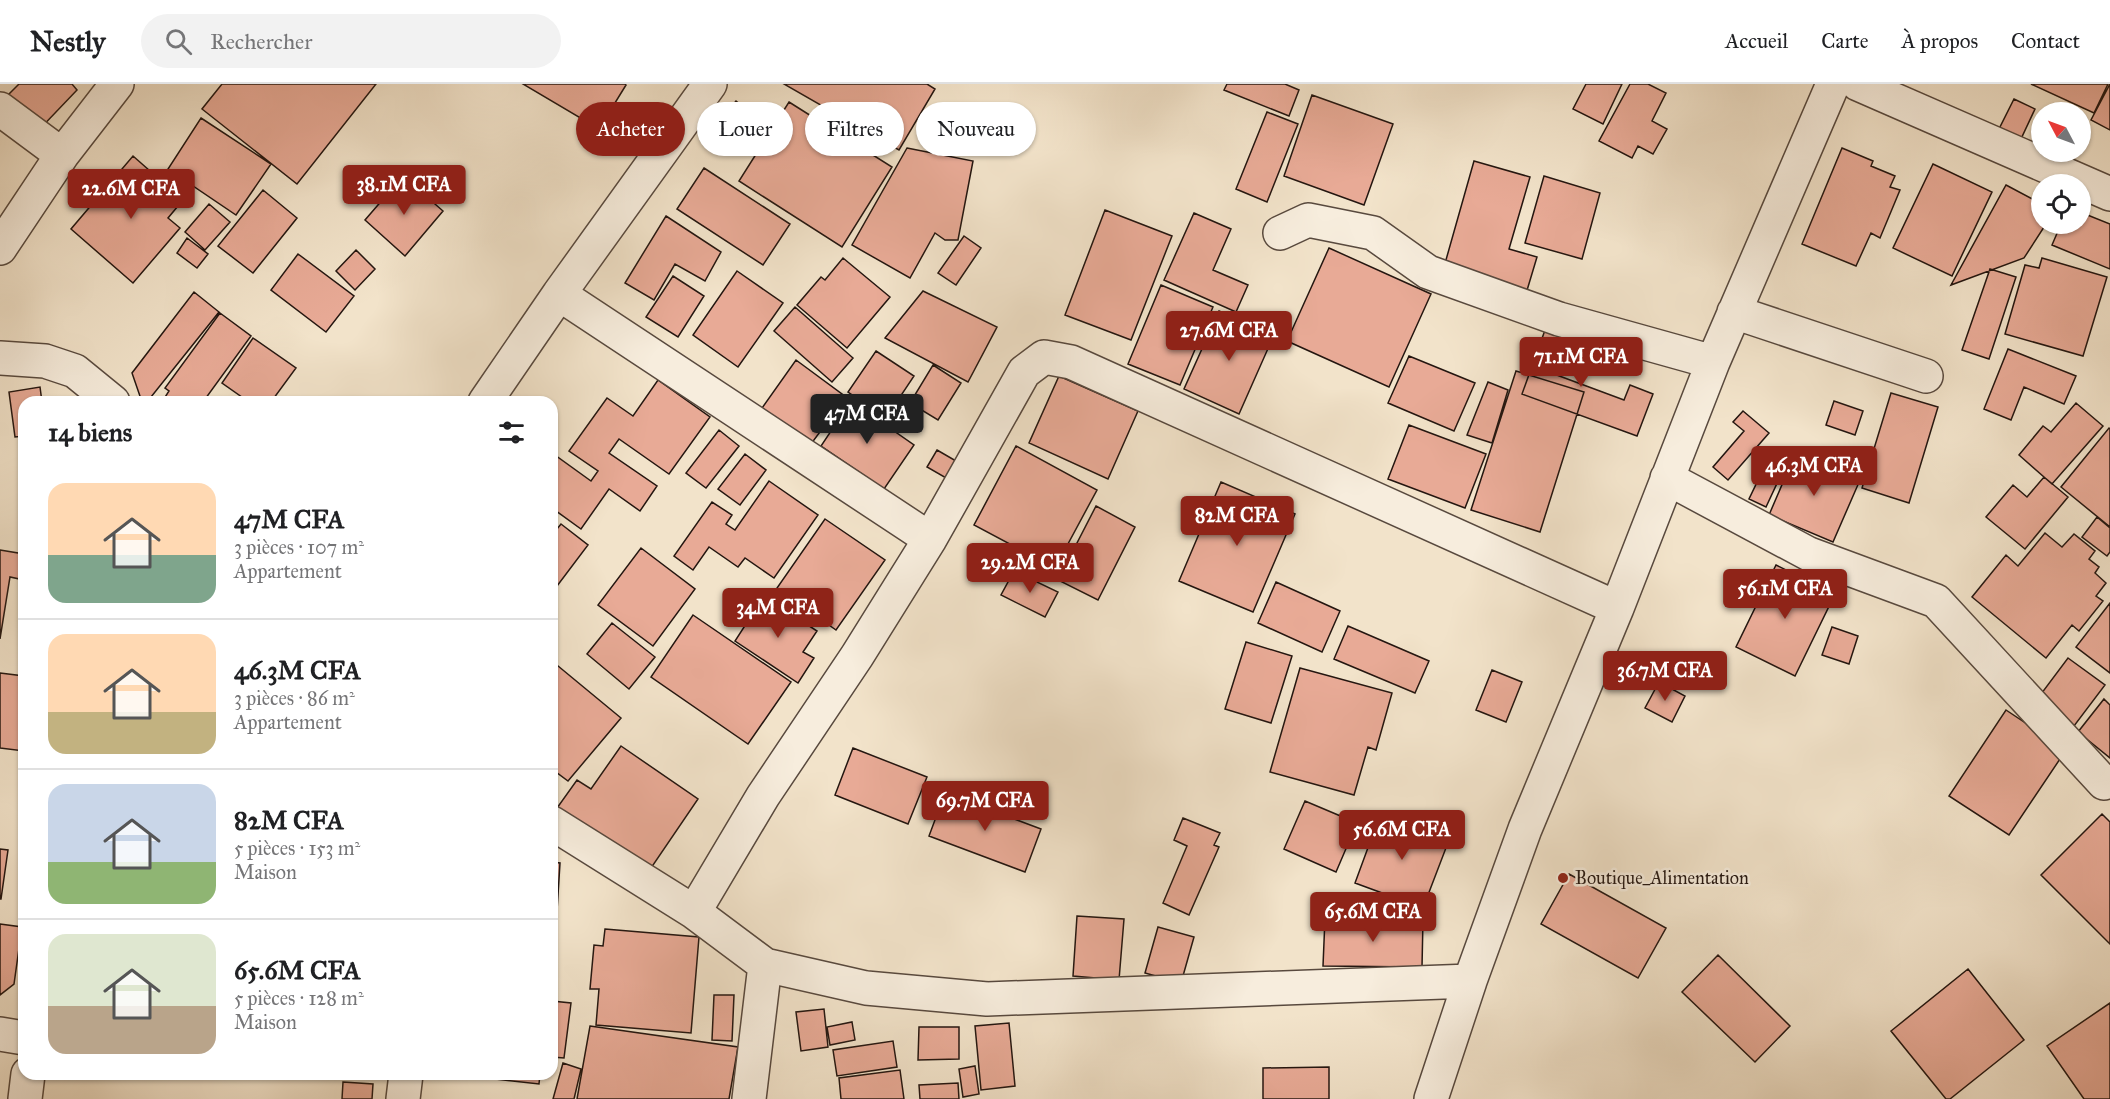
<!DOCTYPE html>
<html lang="fr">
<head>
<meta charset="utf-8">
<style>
	body { margin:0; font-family:"IM FELL Great Primer",serif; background:#f2f2f2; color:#202124; height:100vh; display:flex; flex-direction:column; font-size:22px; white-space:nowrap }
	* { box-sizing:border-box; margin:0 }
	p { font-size:20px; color:#757577 }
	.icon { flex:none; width:33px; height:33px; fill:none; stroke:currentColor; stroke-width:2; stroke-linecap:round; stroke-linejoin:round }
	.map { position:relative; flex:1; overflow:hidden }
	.sheet { position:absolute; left:18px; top:312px; width:540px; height:684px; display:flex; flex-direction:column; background:#fff; border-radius:18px; box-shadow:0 2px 4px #0004 }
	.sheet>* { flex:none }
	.hud { position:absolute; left:576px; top:18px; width:570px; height:54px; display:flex; gap:12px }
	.needle { width:39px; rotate:311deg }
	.fabs { position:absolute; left:2031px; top:18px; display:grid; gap:12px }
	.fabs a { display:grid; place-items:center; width:60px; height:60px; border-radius:50%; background:#fff; box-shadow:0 2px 4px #0004; font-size:30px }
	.price { position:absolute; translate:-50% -51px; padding:0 14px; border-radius:6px; background:#8f2418; color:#fff; font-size:20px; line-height:39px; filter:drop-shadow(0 2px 3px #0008) }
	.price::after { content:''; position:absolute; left:50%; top:36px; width:18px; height:14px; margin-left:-9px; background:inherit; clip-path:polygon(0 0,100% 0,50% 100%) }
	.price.selected { background:#222; color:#fff }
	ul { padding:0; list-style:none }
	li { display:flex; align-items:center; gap:18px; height:150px; padding:0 30px }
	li+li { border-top:2px solid #e0e0e0 }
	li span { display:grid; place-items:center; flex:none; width:168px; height:120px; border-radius:18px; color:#555 }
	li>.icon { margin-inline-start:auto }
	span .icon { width:72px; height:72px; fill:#fffc; stroke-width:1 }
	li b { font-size:26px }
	h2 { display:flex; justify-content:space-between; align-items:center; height:72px; padding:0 30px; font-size:26px }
	.tag { padding:0 21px; border-radius:27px; background:#fff; box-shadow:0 2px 4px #0004; font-size:21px; line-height:54px }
	.tag.selected { background:#8f2418; color:#fff }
	header { display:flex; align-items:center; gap:36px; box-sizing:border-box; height:84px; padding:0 30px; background:#fff; border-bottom:2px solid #e0e0e0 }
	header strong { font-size:28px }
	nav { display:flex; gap:33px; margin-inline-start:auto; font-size:21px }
	.search { width:420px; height:54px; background:#f2f2f2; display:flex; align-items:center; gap:15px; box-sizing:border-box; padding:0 21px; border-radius:33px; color:#757577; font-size:22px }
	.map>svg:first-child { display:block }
	.building { fill:#e8aa96; stroke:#241610; stroke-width:1.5 }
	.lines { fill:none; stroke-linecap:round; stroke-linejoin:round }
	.minor-casing { stroke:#58493e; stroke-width:36 }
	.minor { stroke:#f7eddd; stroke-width:33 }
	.poi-dot { fill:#8f2418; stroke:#f7eddd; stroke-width:2 }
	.labels { text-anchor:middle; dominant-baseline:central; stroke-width:5; stroke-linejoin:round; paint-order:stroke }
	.poi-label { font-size:18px; fill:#241610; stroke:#f7eddd; text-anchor:start }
</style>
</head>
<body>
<header>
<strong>Nestly</strong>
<div class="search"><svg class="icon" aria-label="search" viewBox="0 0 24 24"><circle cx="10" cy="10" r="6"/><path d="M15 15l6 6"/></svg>Rechercher</div>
<nav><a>Accueil</a><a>Carte</a><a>À propos</a><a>Contact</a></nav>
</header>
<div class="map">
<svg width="2110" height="1015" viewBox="0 0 2110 1015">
	<rect width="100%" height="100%" fill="#f2e3ca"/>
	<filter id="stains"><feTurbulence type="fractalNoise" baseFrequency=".00333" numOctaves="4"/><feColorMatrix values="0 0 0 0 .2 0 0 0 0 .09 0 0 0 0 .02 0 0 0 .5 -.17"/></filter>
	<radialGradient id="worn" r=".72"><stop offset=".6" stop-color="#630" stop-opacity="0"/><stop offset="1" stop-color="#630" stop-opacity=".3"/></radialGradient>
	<path class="building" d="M19,0H72L77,6L35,50L2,17Z
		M222,0H376L297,100L202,25Z
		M523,0H625L626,1L599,45Z
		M784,0H927L935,5L899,66Z
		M1227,0H1285L1299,6L1289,32L1224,6Z
		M1586,0H1622L1603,40L1573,25Z
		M1630,0H1648L1666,9L1652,37L1667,45L1653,70L1638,62L1632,74L1599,57Z
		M2031,0H2108L2094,29Z
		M2110,0V46L2091,36Z
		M1312,11L1393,40L1364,121L1284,92Z
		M2014,15L2035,25L2020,57L1998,47Z
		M736,17L768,43L755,59L722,34Z
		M789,18L892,83L842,163L739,97Z
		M1267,28L1298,40L1267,118L1236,105Z
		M201,34L271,80L236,131L168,85Z
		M2037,47L2042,48V66L2031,62Z
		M907,64L973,77L958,156H945L935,149L910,194L852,161Z
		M1842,64L1873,77L1871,82L1895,92L1890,103L1900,106L1880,154L1871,149L1856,182L1802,160Z
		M133,72L183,116L168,134L180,144L133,199L71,145Z
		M1474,77L1530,93L1509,165L1537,173L1525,213L1442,190Z
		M1933,80L1992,108L1952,192L1893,164Z
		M704,84L790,140L763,181L677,125Z
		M403,92L443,127L405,172L365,136Z
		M1544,92L1600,109L1582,175L1525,159Z
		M2006,101L2042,120V140H2046L2024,174L1951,201Z
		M263,106L297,134L253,189L218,162Z
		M209,120L230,138L205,166L185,148Z
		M1105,126L1172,152L1131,256L1065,231Z
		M2080,128L2110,140V185L2052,161L2061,140H2080Z
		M1194,129L1231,145L1213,186L1248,201L1236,228L1164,196Z
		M666,132L721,168L705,197L675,180L654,216L625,199Z
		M964,152L981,164L956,201L938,189Z
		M187,154L208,170L197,184L177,169Z
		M1329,164L1431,210L1389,303L1287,257Z
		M356,166L375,185L355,206L336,187Z
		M298,170L354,212L326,248L271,206Z
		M843,174L890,213L847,264L797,221L821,193L825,196Z
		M2042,174L2107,193L2083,272L2005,250L2025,181L2039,184Z
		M1990,185L2016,193L1989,275L1962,266Z
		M737,187L783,219L738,283L693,251Z
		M673,192L704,212L678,253L646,233Z
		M1161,201L1213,223L1180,301L1128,280Z
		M923,207L997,243L968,298L885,254Z
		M194,208L219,228L147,318H142L132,289Z
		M795,223L853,274L832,298L774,247Z
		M1219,227L1274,251L1239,330L1184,305Z
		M220,229L251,252L203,318H162L169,307L165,304Z
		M1549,235L1571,243L1554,290L1624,316L1630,301L1653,310L1637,352L1522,310Z
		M253,254L296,284L271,318H249L222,299Z
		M2008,265L2076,292L2064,320L2024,303L2011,336L1984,325Z
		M876,267L914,292L886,334L848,308Z
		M1409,272L1475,299L1454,347L1388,319Z
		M796,276L846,313L811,360L762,324Z
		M933,281L961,299L938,336L910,319Z
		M1516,287L1584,308L1540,448L1471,426Z
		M1059,292L1138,327L1108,395L1029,359Z
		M658,296L710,333L669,390L619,355L609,369L657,402L640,427L609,405L581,445L552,424V369L591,397L598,387L569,367L607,314L633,332Z
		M1488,298L1508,306L1492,359L1467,351Z
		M40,303L42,318H24V352L15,353L9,308Z
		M1891,309L1938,323L1909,419L1862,404Z
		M851,317L914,361L884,405L821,362Z
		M1834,317L1863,327L1855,351L1826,341Z
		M2076,319L2103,342L2052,400L2019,371L2043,342L2051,348Z
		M1743,327L1769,349L1728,396L1713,383L1744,347L1733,338Z
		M1409,341L1486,370L1465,424L1388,395Z
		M2109,344L2110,345V443L2061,403Z
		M719,346L739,362L706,404L686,389Z
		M1016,362L1097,406L1055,484L974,441Z
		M937,366L963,381L953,398L927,383Z
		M1796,368L1860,396L1833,458L1769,431Z
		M745,370L766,386L740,421L718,405Z
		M1762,388L1779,395L1766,423L1749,415Z
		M2044,393L2068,413L2025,465L1986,433L2013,401L2027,413Z
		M769,397L818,431L774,494L745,474L738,483L709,463L693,486L674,472L712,418L732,431L726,440L735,446Z
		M1221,398L1295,430L1253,528L1179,497Z
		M1096,422L1135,443L1098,516L1058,496Z
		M2097,433L2110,444V468L2107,472L2082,453Z
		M825,435L885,476L836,546L777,504Z
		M561,440L588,461L554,506L552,505V451Z
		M2045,449L2062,463L2074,450L2095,467L2089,475L2099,483L2095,489L2106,499L2096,512L2103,517L2079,547L2072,541L2046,574L1972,513L2006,471L2018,482Z
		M641,464L695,505L653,562L598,521Z
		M0,466L24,470V496L10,493L0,555Z
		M1776,481L1835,510L1795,592L1736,563Z
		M1014,487L1058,508L1045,533L1001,511Z
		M1276,498L1340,527L1322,568L1258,539Z
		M764,512L817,547L803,568L814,574L798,599L735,557Z
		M2110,519V589L2076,563Z
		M693,531L791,598L748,660L651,593Z
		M612,539L655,573L629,605L587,570Z
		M1348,542L1429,577L1415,609L1334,575Z
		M1832,543L1858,552L1849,580L1822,571Z
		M1246,558L1292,572L1271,639L1225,625Z
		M2068,574L2105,601L2074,642L2038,614Z
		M552,577L621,634L568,697L552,685Z
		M1300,584L1392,609L1376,666L1368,663L1354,711L1270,688Z
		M1492,586L1522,598L1506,638L1476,626Z
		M0,589L24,592V667L0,664Z
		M1659,598L1685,612L1672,638L1645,624Z
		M2104,615L2110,621V674L2078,648Z
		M2006,626L2066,666L2009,751L1949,712Z
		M621,662L698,715L649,787L557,724L577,696L591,705Z
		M853,664L927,693L908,740L835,711Z
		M945,709L1041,745L1025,788L929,752Z
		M1305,717L1357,739L1336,788L1284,765Z
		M2102,730L2110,738V860L2041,791Z
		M1380,731L1449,756L1423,824L1355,799Z
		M1183,734L1220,749L1214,761L1219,763L1189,831L1163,819L1187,762L1174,756Z
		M0,765L8,766L1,815H0Z
		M552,778L560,779L556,843H552Z
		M1569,790L1666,844L1638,894L1541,840Z
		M1077,832L1124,835L1119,896L1073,892Z
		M1325,834L1423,835L1422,883L1323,882Z
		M0,840L22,843L14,900L0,911Z
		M1158,843L1194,853L1181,899L1145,889Z
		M605,845L699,853L691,949L596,941L599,905H590L594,861L603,862Z
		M1718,871L1790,942L1755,978L1682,908Z
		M1968,885L2024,956L1950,1015H1946L1891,947Z
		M714,911H734L732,957L712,956Z
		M552,917L571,919L564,974L552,973Z
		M2110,919V1015H2084L2047,962Z
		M824,925L828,963L801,967L796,928Z
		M852,938L855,956L830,961L827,943Z
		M1009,939L1015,1002L981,1006L975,942Z
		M590,942L738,963L729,1015H577Z
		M919,943H959V975L918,976Z
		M893,957L897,983L837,992L833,966Z
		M563,979L581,985L574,1015H553Z
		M975,982L979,1010L963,1013L959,985Z
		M1329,983V1015H1263V984Z
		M900,986L904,1015H841L839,994Z
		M487,990H540L539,1000L487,994Z
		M343,998L373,1000L372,1015H342Z
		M958,999L959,1015H920L919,1001Z"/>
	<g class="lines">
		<defs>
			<path id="minor" d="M1858,0L2110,110
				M0,25L62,71
				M1280,149L1308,136L1373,149L1428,188L1559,235L1713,278
				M0,164L62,71L117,0
				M559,210L930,455
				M1734,228L1926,292
				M0,274L45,277L75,287L113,318
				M485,318L559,210L710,0
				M1667,394L1809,470L1936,517L2104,699
				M552,739L694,828L765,881L866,904L987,915L1470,897
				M694,828L763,712L857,572L930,455L1024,288L1044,273L1071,278L1617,524
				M0,950L24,954
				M25,1015L28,990
				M403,1015L406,990
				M749,1015L765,881
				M1431,1015L1470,897L1525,745L1617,524L1713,278L1833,0"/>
		</defs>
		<use href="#minor" class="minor-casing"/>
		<use href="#minor" class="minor"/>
	</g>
	<circle class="poi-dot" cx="1563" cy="794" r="6"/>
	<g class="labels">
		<g class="poi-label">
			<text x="1575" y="794">Boutique_Alimentation</text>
		</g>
	</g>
	<rect width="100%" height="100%" filter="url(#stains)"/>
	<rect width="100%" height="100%" fill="url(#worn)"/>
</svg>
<div class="fabs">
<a><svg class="needle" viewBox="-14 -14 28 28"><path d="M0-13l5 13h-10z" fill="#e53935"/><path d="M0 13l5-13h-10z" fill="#757577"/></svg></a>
<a><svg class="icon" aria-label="locate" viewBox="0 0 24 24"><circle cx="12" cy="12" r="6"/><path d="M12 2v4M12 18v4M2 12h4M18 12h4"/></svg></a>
</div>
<b class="price" style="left:404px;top:132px">38.1M CFA</b>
<b class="price" style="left:131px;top:136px">22.6M CFA</b>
<b class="price" style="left:1229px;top:278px">27.6M CFA</b>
<b class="price" style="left:1581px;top:304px">71.1M CFA</b>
<b class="price selected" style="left:867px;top:361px">47M CFA</b>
<b class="price" style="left:1814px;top:413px">46.3M CFA</b>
<b class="price" style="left:1237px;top:463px">82M CFA</b>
<b class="price" style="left:1030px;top:510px">29.2M CFA</b>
<b class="price" style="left:1785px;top:536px">56.1M CFA</b>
<b class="price" style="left:778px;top:555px">34M CFA</b>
<b class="price" style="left:1665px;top:618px">36.7M CFA</b>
<b class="price" style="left:985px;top:748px">69.7M CFA</b>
<b class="price" style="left:1402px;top:777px">56.6M CFA</b>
<b class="price" style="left:1373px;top:859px">65.6M CFA</b>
<div class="hud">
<a class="tag selected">Acheter</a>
<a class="tag">Louer</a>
<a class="tag">Filtres</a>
<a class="tag">Nouveau</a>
</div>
<section class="sheet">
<h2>14 biens<svg class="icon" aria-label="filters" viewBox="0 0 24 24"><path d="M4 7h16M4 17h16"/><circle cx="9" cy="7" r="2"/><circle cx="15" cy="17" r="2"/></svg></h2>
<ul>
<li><span style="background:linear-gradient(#ffd9b3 60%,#7fa58c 0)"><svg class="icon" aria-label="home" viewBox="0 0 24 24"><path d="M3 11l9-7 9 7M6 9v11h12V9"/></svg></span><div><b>47M CFA</b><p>3 pièces · 107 m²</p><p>Appartement</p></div></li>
<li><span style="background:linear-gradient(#ffd9b3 65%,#c2b280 0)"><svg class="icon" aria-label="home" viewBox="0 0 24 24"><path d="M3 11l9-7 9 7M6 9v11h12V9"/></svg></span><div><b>46.3M CFA</b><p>3 pièces · 86 m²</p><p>Appartement</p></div></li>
<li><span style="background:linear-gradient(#c9d6e8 65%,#8fb573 0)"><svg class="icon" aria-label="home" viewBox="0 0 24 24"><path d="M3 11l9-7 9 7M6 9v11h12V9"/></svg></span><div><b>82M CFA</b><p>5 pièces · 153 m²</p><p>Maison</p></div></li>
<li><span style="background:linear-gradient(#dfe7d0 60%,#b9a48a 0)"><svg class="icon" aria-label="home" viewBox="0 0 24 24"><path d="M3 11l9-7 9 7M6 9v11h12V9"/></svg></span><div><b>65.6M CFA</b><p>5 pièces · 128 m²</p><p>Maison</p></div></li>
</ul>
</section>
</div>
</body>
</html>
